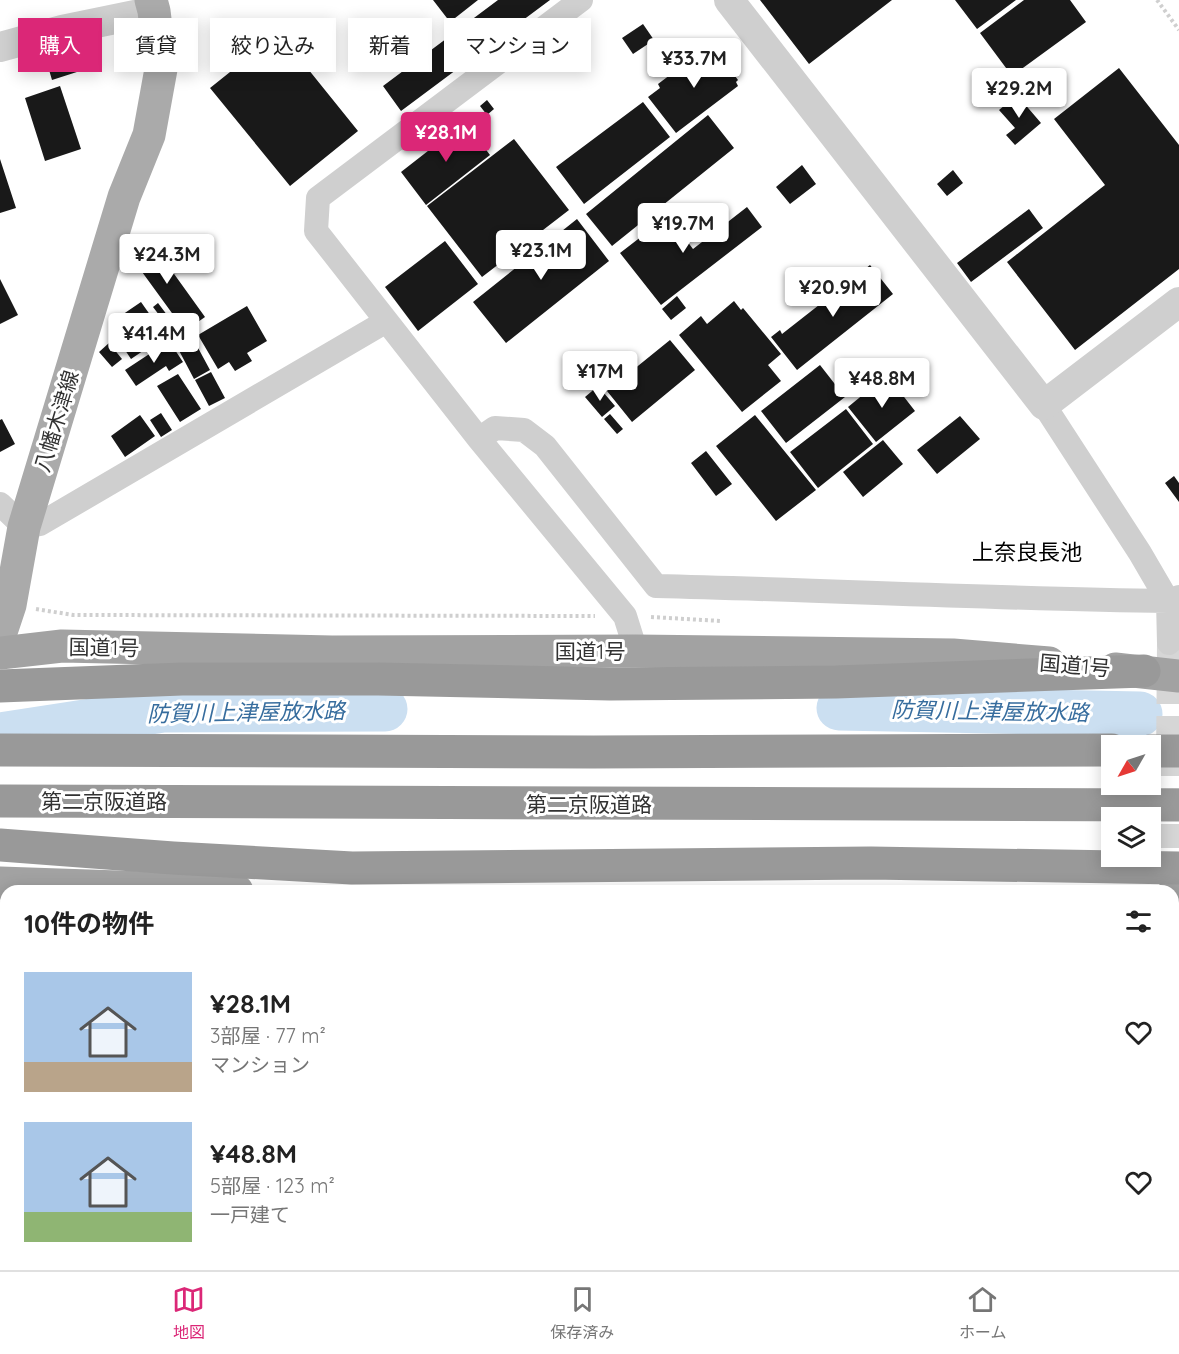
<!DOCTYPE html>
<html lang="ja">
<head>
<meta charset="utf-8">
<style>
	body { margin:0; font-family:Quicksand,"Noto Sans JP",sans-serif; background:#f2f2f2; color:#222; height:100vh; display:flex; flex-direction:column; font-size:22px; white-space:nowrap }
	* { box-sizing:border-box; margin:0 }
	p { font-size:20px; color:#767676 }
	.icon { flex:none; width:33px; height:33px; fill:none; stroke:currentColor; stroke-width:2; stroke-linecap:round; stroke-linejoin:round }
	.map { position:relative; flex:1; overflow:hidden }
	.panel { position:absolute; left:0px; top:885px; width:1179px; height:386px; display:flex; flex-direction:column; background:#fff; border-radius:18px 18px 0 0; box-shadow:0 3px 15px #0003 }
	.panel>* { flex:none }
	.banner { position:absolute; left:18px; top:18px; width:600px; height:54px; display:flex; gap:12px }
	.needle { width:39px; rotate:231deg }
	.buttons { position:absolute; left:1101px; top:735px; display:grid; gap:12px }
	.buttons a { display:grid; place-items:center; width:60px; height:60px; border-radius:0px; background:#fff; box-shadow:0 3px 15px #0003; font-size:30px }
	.price { position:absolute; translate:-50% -51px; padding:0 14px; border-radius:6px; background:#fff; color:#222; font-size:20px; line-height:39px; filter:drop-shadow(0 2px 3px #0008) }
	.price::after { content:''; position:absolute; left:50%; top:36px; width:18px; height:14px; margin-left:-9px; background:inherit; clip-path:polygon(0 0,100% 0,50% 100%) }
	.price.active { background:#db2777; color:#fff }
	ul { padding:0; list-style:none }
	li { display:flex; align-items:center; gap:18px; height:150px; padding:0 24px }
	li span { display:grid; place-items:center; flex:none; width:168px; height:120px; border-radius:0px; color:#555 }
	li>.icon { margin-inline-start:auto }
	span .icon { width:72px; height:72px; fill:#fffc; stroke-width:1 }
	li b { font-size:26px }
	h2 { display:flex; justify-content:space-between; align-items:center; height:72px; padding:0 24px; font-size:26px }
	.tag { padding:0 21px; border-radius:0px; background:#fff; box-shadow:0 3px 15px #0003; font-size:21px; line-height:54px }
	.tag.active { background:#db2777; color:#fff }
	.dock { display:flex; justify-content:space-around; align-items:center; height:84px; border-top:2px solid #e0e0e0; background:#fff; font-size:16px; color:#767676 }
	.dock a { display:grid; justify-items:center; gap:3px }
	.dock .active { color:#db2777 }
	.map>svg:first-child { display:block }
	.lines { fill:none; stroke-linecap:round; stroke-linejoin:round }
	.stream { stroke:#cbdff1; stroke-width:8 }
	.river { stroke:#cbdff1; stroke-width:45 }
	.building { fill:#191919 }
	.minor-tunnel { stroke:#d6d6d6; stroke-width:24; stroke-dasharray:24 12; stroke-linecap:butt }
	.path { stroke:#cfcfcf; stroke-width:4; stroke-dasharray:3 3; stroke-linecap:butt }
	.minor { stroke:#cfcfcf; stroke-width:24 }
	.tertiary { stroke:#cfcfcf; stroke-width:30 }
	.primary { stroke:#aaa; stroke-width:33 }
	.trunk { stroke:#a2a2a2; stroke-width:33 }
	.motorway { stroke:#999; stroke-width:33 }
	.labels { text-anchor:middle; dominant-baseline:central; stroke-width:6; stroke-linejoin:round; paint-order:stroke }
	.street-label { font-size:21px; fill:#323232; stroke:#fff }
	.neighbourhood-label { font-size:22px; fill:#000; stroke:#fff }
	.water-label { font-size:22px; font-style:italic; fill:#376d9e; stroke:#fff }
</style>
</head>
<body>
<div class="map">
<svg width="1179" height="1270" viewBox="0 0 1179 1270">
	<rect width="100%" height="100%" fill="#fff"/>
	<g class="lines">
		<path class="stream" d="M656,1264L660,1270"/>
		<path class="river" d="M839,708L1140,714
			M0,735L163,710L385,709"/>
	</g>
	<path class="building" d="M433,0H478L450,22Z
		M498,0H550L401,111L383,86Z
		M760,0H892L809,64Z
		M955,0H1016L977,29Z
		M1024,0H1070L1086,22L1012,76L980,33Z
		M643,24L654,40L633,54L622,38Z
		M279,33L358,131L290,186L210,88Z
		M711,44L738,80L736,82L738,86L676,133L648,97L660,88L658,84Z
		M75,54L80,71L52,80L47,63Z
		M1119,68L1179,145V269L1075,350L1007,262L1105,185L1054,119Z
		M60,86L81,149L45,161L25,98Z
		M1017,95L1041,123L1015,145L1006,135L1015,128L999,110Z
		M487,100L494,109L487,115L480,106Z
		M643,102L670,137L584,204L556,167Z
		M708,115L734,148L612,246L586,214Z
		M465,122L490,155L426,205L401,172Z
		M514,139L569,210L482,277L427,206Z
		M0,159L16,208L0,213Z
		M802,165L816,184L790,204L776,187Z
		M953,170L963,183L947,196L937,184Z
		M747,207L762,227L661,305L620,253L668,216L693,249Z
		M1029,209L1043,228L971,282L957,263Z
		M577,219L609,261L506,343L473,302Z
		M149,239L205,317L185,331L129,254Z
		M445,241L478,284L418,331L385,287Z
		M870,265L893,294L797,370L771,337L780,330L782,334Z
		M0,279L18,315L0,324Z
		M677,296L686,308L671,320L662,309Z
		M734,301L741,310L743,308L781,354L768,365L781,381L742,412L679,335L701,316L707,324Z
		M141,302L165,336L131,359L113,332L121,326L116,319Z
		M158,303L180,332L175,336L153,307Z
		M247,306L267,341L247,353L252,361L235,371L229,362L218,369L198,335Z
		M190,333L210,370L194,379L174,341Z
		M670,340L695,370L632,422L607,391Z
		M169,341L183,362L169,371L166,366L136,386L125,370Z
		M109,343L122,359L112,367L99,352Z
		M820,365L845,397L786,443L761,411Z
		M211,372L225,398L209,406L195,380Z
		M178,374L201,409L180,422L157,386Z
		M887,375L915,411L876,442L848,407Z
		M598,386L615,406L602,417L585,397Z
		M846,409L873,444L818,488L790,452Z
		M161,413L172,430L161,437L150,420Z
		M610,414L623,429L617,434L604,419Z
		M140,415L155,436L125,457L111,436Z
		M755,415L816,490L776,521L716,446Z
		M960,416L980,439L937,474L917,450Z
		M2,419L15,444L0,452V420Z
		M883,440L903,464L863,497L843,472Z
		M706,451L732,484L716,496L691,463Z
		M1174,476L1179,483V502L1165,483Z
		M0,1003L6,1013V1093L0,1097Z
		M6,1261V1264H126L131,1270H0V1266Z
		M248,1264H386L379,1270H241Z
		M391,1264H449L453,1270H384Z
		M506,1264H567L572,1270H510Z
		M854,1264H1062L1066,1270H846Z"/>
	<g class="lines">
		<path class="minor-tunnel" d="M1167,884L1169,643"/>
		<path class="path" d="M1157,0L1179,30
			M36,609L73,615L595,616
			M651,617L721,621
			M0,923H6"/>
		<path class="minor" d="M581,0L318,198L316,231L479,439L625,616L636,651
			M1044,405L1140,553L1168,601L1169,643
			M479,439L495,428L524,430L545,446L656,586C827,590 997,599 1168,601L1179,597
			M0,504L24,527L40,524L385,322
			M1173,946H1179"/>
		<path class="tertiary" d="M729,0L1044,405L1179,302
			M0,47L62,30L154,11
			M680,1264L684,1270"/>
		<path class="primary" d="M0,635L10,605L24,527L124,197L149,135L161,69L154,11L151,0"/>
		<path class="trunk" d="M0,653L62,646L332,652L636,651L953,655L1049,663
			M1115,669L1179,676
			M0,883L237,891
			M1173,894H1179"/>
		<path class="motorway" d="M0,686L182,679H378L610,684L836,682L1144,671
			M0,750L593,752L1112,750
			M1150,751H1179
			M0,801L1179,805
			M0,845L173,858L352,868L871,863L1179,868"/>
	</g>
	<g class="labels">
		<g class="street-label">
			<text transform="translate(56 421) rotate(-73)">八幡木津線</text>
			<text transform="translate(104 647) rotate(1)">国道1号</text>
			<text x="590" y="651">国道1号</text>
			<text transform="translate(1075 665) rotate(5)">国道1号</text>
			<text x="104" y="801">第二京阪道路</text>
			<text x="589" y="804">第二京阪道路</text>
		</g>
		<g class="neighbourhood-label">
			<text x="1027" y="552">上奈良長池</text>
		</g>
		<g class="water-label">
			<text transform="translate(990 711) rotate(1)">防賀川上津屋放水路</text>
			<text transform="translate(246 712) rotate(-1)">防賀川上津屋放水路</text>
		</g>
	</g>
</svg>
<div class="buttons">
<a><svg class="needle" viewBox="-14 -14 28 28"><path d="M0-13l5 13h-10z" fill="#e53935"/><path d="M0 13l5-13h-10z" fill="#767676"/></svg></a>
<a><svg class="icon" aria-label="layers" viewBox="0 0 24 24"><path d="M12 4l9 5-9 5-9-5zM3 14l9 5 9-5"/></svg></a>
</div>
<b class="price" style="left:694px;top:89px">¥33.7M</b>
<b class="price" style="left:1019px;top:119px">¥29.2M</b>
<b class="price active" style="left:446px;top:163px">¥28.1M</b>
<b class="price" style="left:683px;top:254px">¥19.7M</b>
<b class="price" style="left:541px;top:281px">¥23.1M</b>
<b class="price" style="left:167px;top:285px">¥24.3M</b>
<b class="price" style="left:833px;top:318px">¥20.9M</b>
<b class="price" style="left:154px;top:364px">¥41.4M</b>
<b class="price" style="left:600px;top:402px">¥17M</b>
<b class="price" style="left:882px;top:409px">¥48.8M</b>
<div class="banner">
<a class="tag active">購入</a>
<a class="tag">賃貸</a>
<a class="tag">絞り込み</a>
<a class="tag">新着</a>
<a class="tag">マンション</a>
</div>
<section class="panel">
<h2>10件の物件<svg class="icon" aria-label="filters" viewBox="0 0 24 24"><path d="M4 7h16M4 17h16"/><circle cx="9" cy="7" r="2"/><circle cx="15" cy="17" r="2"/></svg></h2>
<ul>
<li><span style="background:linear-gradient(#a9c7e8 75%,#b9a48a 0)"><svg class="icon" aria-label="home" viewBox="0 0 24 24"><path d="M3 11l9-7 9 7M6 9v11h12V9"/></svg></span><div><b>¥28.1M</b><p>3部屋 · 77 m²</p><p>マンション</p></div><svg class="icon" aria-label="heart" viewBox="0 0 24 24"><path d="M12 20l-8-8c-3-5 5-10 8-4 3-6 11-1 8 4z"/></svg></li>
<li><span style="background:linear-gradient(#a9c7e8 75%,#8fb573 0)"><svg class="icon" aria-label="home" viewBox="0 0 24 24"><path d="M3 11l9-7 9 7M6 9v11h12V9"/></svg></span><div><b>¥48.8M</b><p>5部屋 · 123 m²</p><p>一戸建て</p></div><svg class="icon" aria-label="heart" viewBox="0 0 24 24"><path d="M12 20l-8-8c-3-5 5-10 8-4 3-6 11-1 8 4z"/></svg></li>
</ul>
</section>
</div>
<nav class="dock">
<a class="active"><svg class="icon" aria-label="map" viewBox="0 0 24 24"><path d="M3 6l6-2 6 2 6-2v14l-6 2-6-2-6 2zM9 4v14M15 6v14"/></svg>地図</a>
<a><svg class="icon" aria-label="saved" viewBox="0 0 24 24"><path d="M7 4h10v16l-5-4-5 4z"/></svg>保存済み</a>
<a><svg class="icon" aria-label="home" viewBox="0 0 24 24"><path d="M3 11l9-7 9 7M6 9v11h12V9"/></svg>ホーム</a>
</nav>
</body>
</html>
